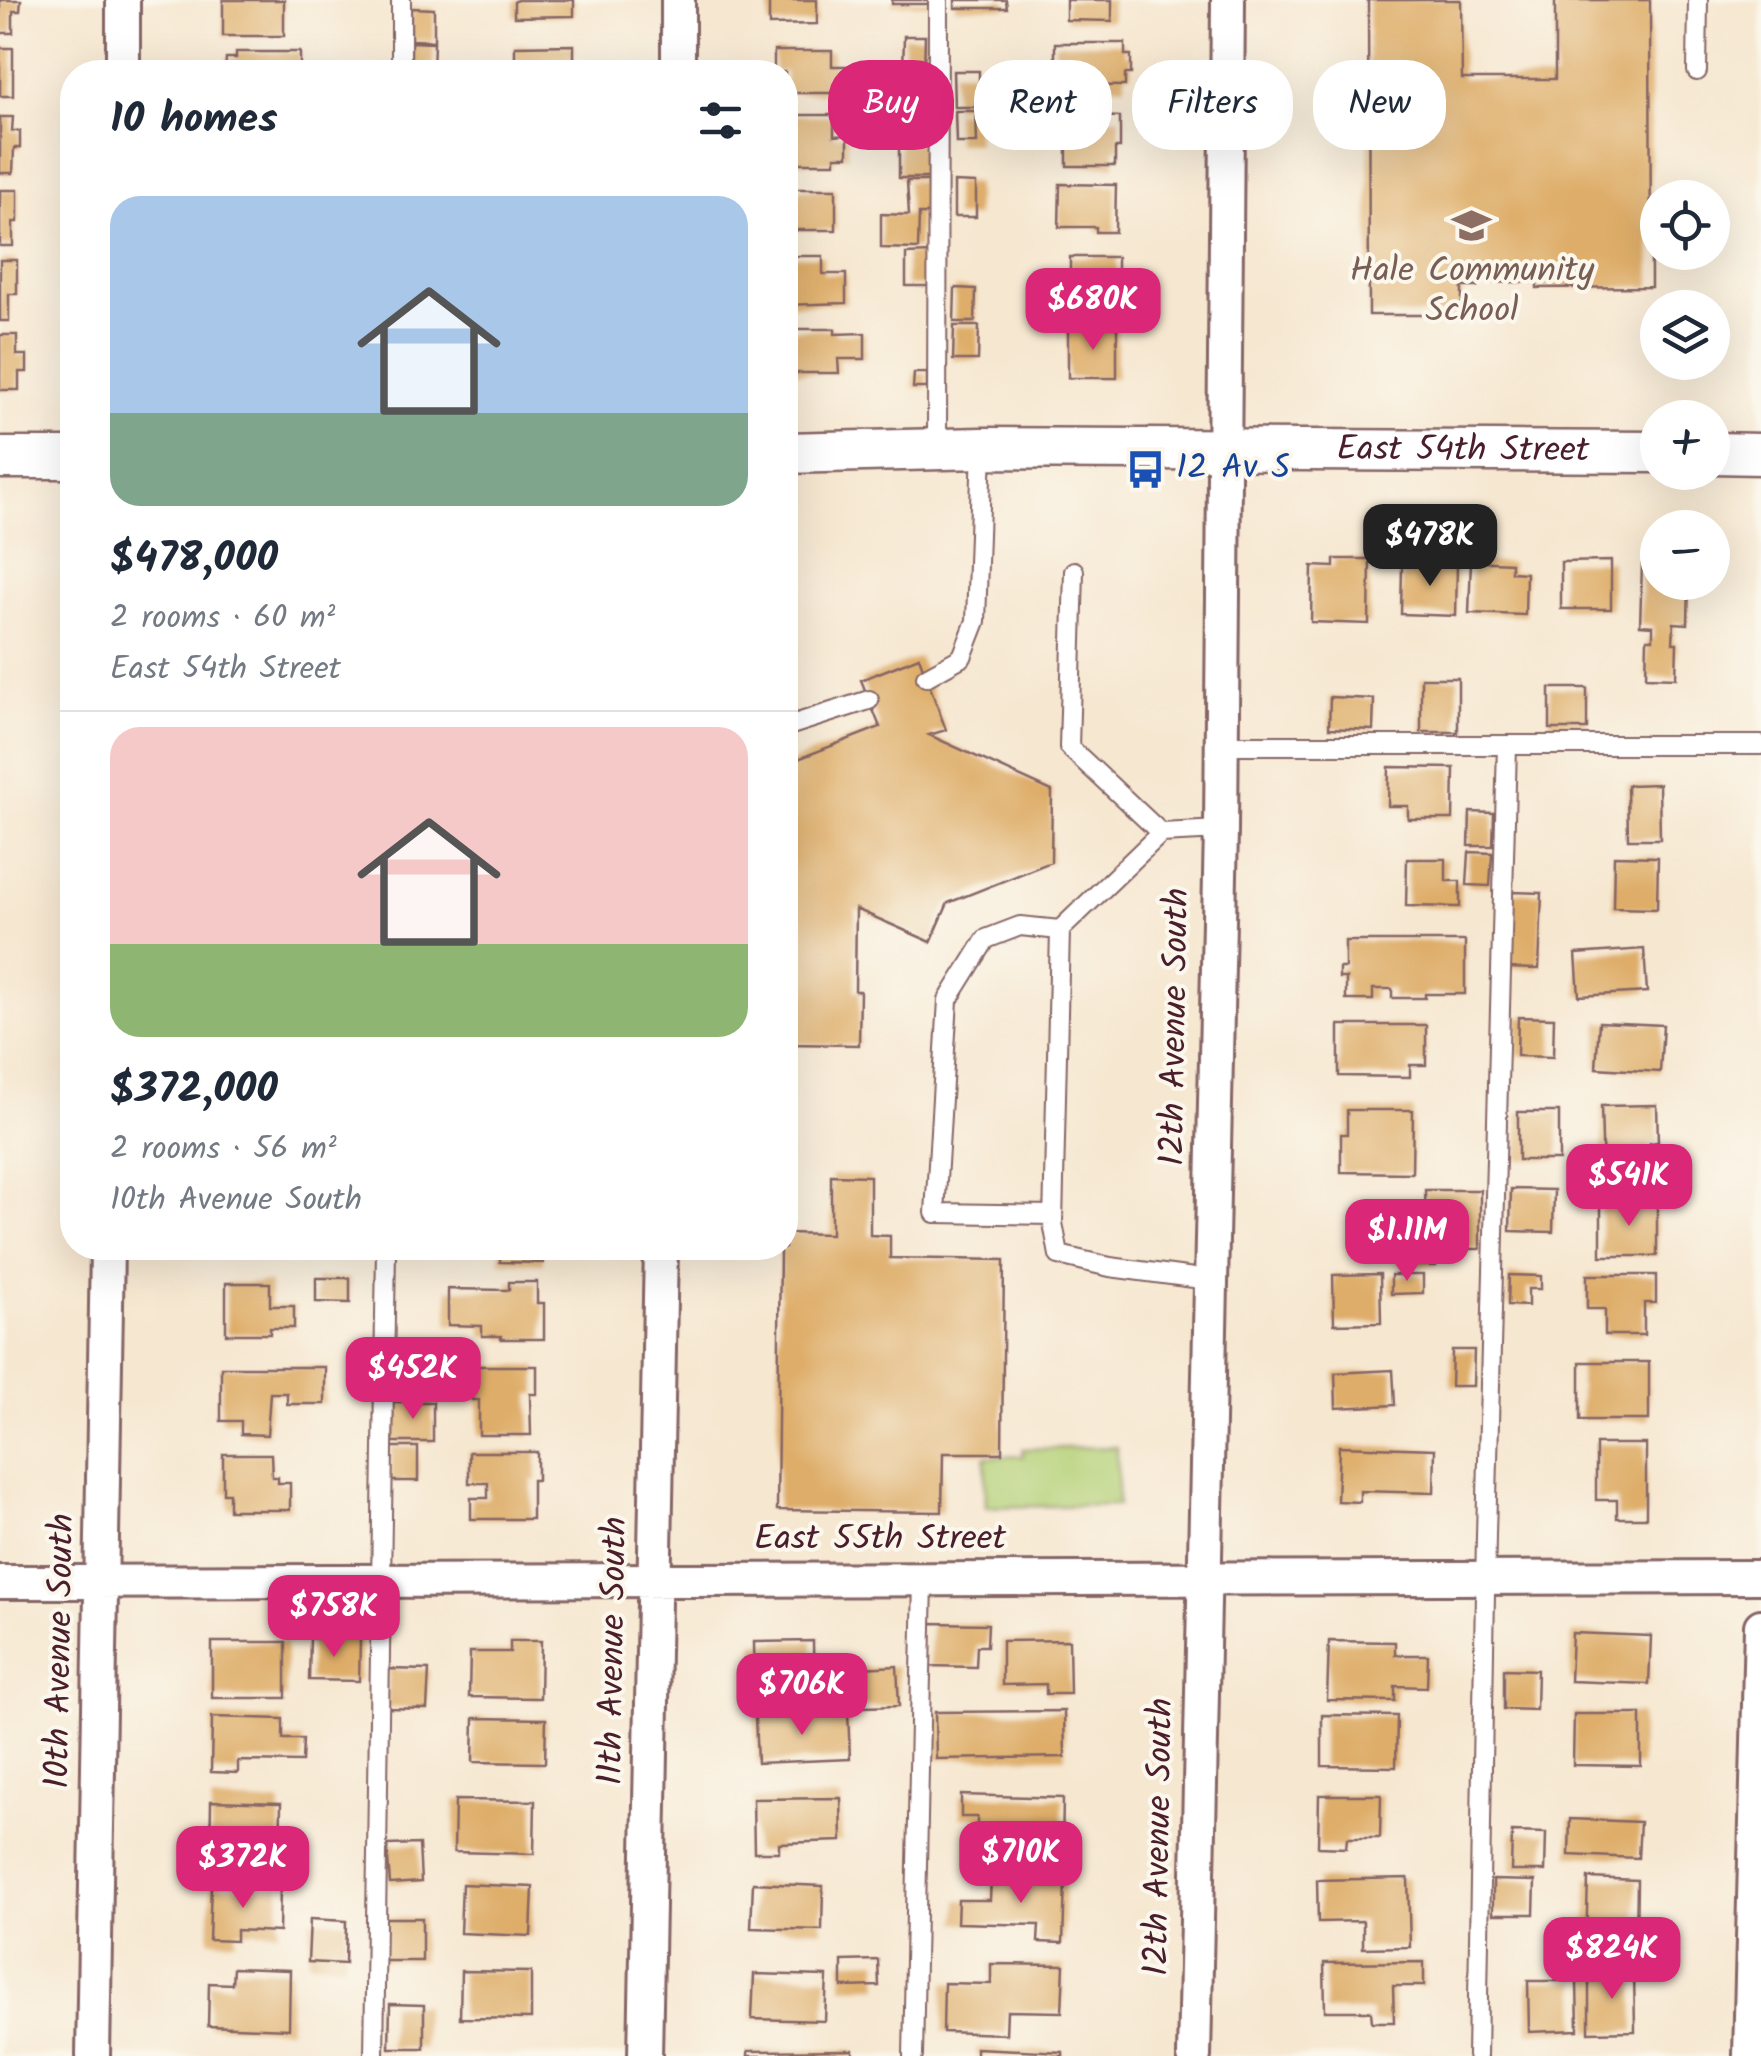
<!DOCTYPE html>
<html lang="en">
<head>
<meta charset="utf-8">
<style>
	body { margin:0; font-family:Kalam,sans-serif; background:#f2f2f3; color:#1f2937; height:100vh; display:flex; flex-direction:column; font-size:38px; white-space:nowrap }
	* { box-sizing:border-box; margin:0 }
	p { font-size:32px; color:#747a83 }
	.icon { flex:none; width:55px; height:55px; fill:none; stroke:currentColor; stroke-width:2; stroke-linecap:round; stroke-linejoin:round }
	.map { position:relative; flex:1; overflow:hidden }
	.sheet { position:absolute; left:60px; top:60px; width:738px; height:1200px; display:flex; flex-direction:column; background:#fff; border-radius:40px; box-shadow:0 10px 40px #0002 }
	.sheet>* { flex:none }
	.banner { position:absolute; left:828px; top:60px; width:782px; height:90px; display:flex; gap:20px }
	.tools { position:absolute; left:1640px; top:180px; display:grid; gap:20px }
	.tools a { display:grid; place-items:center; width:90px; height:90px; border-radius:50%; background:#fff; box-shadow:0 10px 40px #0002; font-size:50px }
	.price { position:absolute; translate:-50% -85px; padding:0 22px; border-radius:20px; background:#db2777; color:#fff; font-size:32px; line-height:65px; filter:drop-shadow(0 2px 5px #0008) }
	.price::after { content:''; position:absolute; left:50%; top:60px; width:30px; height:22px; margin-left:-15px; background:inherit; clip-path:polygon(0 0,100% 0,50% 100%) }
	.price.active { background:#222; color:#fff }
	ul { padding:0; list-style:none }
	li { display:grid; align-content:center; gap:20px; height:530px; padding:0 50px }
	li+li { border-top:2px solid #e0e1e3 }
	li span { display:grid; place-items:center; height:310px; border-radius:30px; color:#555 }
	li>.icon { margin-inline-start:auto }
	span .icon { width:180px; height:180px; fill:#fffc; stroke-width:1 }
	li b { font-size:42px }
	h2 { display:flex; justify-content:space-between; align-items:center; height:120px; padding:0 50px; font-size:42px }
	.pill { padding:0 35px; border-radius:40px; background:#fff; box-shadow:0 10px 40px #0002; font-size:35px; line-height:90px }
	.pill.active { background:#db2777; color:#fff }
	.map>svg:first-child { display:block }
	.green { fill:#b4d076; stroke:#7f7850; stroke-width:2.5 }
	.building { fill:#dead69 }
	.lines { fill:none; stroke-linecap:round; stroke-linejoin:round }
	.service-casing { stroke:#866565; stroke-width:22 }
	.minor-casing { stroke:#866565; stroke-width:38 }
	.tertiary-casing { stroke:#866565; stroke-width:45 }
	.service { stroke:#fff; stroke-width:18 }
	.minor { stroke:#fff; stroke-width:32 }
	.tertiary { stroke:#fff; stroke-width:40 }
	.labels { text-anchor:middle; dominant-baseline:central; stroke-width:8; stroke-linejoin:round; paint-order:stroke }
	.education-label { font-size:35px; fill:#785e54; stroke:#fbf7ec }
	.street-label { font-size:35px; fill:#4a1f2b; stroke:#fbf7ec }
	.transit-label { font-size:35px; fill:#164399; stroke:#fbf7ec; text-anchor:start }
</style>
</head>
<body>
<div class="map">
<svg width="1761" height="2056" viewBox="0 0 1761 2056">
	<rect width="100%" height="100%" fill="#fbf7ec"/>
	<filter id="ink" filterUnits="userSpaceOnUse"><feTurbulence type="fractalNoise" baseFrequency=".01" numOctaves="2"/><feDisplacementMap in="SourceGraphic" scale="20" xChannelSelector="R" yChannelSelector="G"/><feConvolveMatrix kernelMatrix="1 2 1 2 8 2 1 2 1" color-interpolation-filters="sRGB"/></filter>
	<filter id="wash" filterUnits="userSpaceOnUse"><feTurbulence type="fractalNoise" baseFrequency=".0048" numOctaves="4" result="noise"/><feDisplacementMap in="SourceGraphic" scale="40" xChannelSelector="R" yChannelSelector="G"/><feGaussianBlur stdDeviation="2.25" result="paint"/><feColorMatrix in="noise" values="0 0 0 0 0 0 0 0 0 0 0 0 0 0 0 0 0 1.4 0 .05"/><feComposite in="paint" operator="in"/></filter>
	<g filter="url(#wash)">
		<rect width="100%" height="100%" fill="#f6e7d0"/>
		<path class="green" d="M1117,1447L1118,1505L986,1507L985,1457L1023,1456V1449Z"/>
		<g id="blocks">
			<path class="building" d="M0,0H21L20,11H13V33H0Z
				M223,0H284V36H223Z
				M517,0H574V16L514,17V2Z
				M769,0H817V24L769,25Z
				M892,0H935V4H892Z
				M955,0H1006L1007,8H955Z
				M1066,0H1112V21L1066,20Z
				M1368,0H1461L1462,79H1555V0H1650L1651,287L1537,288V282L1477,283V287H1462V315H1369Z
				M411,8L434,9V41L411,40Z
				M904,36H925L924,73L903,72Z
				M411,42L434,43L433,72H411Z
				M1055,43H1125V55H1131V74H1125V86L1055,85Z
				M574,45V72H515V46Z
				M0,48H13V96H0Z
				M774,51H832V66H846V93H785V72H774Z
				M236,52H300V72H225L226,58H236Z
				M953,71H979V107H954Z
				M955,111H976L977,143H956Z
				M785,115H834V136L848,135V156H835V163H785Z
				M1067,115L1120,117V148H1115V166H1067Z
				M0,117H13L12,131H20V148H14L13,173H0Z
				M899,141H929V178H899Z
				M907,181H928L929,214H919L918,249L881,248V214L909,215Z
				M954,182L976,183V217H954Z
				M1060,184L1116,185L1115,232H1096V227H1059Z
				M785,189H836V230H785Z
				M0,190H18V222H13V246H0Z
				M930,253V286H906V254Z
				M785,256H823V274H846V303L785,305Z
				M1070,257H1117V276H1123V291H1117V311H1069V294H1050V275H1070Z
				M0,260H17V294H9V321H0Z
				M955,288L976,289L975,322H954Z
				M954,326H979L978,360H953Z
				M1117,327V378H1068V328Z
				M785,329H835V334L865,333V359H838L839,373H791V380H785Z
				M0,335H17V355H27V372H19V390H0Z
				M914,373H927V388H913Z
				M1334,559H1370L1369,624L1311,622L1312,566L1334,567Z
				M1421,561L1457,562L1456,616L1401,614L1402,566H1421Z
				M1471,561L1511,563V572L1526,573L1525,615L1469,613Z
				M1611,561V609H1561V562Z
				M1642,564L1658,565V582H1689L1688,624L1674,623L1673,643H1677L1676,678L1646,677L1647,639H1653V626L1640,625Z
				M919,657L946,730L929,735L1052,791L1051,862L948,903L931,942L856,909L855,991H860L859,1045L785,1044V764L880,727L861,680Z
				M1421,678H1458V732H1421Z
				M1550,688H1587V729H1550Z
				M1330,697L1374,699L1373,730L1329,728Z
				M1389,767L1454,768L1453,819H1408V806H1388Z
				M1659,784L1660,839H1628L1627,785Z
				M1470,812L1494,813L1493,846H1469Z
				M1469,852L1492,853L1490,886L1467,885Z
				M1614,856L1658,857L1657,909L1613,908Z
				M1407,859H1446V881H1460V907L1406,906Z
				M1512,892L1542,893L1539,969L1509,968Z
				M1345,941H1465V994H1425V998H1392V989H1373V1000H1346V978H1339V968H1345Z
				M1644,949L1647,992L1579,996L1576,954Z
				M1518,1017L1554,1018L1553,1057L1517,1056Z
				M1599,1022L1663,1025L1660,1072L1596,1068Z
				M1339,1025H1426V1065H1410V1077L1339,1076Z
				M1657,1105L1658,1142L1650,1143L1651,1173L1603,1175L1601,1106Z
				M1347,1110H1413L1412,1173L1341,1172V1134H1347Z
				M1518,1112H1559V1160H1518Z
				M831,1175L870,1176V1235L890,1236V1258L1004,1260L1002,1453H943L942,1512L777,1510L780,1248H785V1233L831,1234Z
				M1511,1189L1554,1190L1553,1232L1510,1231Z
				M1425,1190H1480V1249H1442V1230H1426Z
				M1601,1202H1657V1256H1601Z
				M1402,1240L1437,1242L1436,1266L1401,1265Z
				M227,1248H274V1255H227Z
				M500,1248H543V1263L500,1262Z
				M1380,1274L1381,1323L1334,1324L1333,1275Z
				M1391,1275H1423V1293L1391,1294Z
				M1509,1275L1541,1276V1289H1528V1306L1508,1305Z
				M1587,1275H1656V1303H1644V1335H1605V1309H1587Z
				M316,1278H350V1303L316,1302Z
				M509,1282H537V1303H544V1339H501V1336H482V1326L448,1325V1289L509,1290Z
				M226,1283H270V1306H294V1328H270V1334H226Z
				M1452,1350H1474L1473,1386H1451Z
				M1580,1362H1649V1420H1580Z
				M430,1366H537V1394H530L531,1435H479V1400H472V1392L430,1393Z
				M221,1367H325V1404H287V1393H270L267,1435L241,1434V1421H221Z
				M1393,1370L1395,1405L1336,1408L1335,1373Z
				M393,1402H433V1442H393Z
				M1596,1444H1646V1518H1617V1500H1596Z
				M1339,1446L1435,1449L1434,1493L1360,1491V1502L1337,1501Z
				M391,1447H418V1481H391Z
				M469,1452H537V1480H532V1519H471V1498H488V1483H469Z
				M223,1454H271L272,1477H278V1483H290V1510H229V1493H223Z
				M931,1623L988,1624L987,1646H977L976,1667L930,1666Z
				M1572,1633L1651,1636L1649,1684L1570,1681Z
				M310,1638L360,1639L359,1681L309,1680Z
				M1069,1640L1070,1694H1046V1684L1002,1685V1641Z
				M510,1641H541L540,1698L469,1697L470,1652H510Z
				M813,1641L814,1704H755L754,1642Z
				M1329,1641L1395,1642V1655H1428L1427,1687L1395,1686V1701L1327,1700Z
				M212,1642H286V1698H212Z
				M897,1666L899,1706L863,1707L861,1668Z
				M389,1669L429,1670L427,1709L387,1708Z
				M1504,1669L1537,1670L1536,1710L1504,1709Z
				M1064,1711L1065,1757L936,1759L935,1712Z
				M848,1712L850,1759L757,1763L755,1716Z
				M1574,1714H1641V1766L1573,1765Z
				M1322,1715L1397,1716L1396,1767L1322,1766Z
				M212,1717L283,1719V1739H303L302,1762L238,1761V1773L211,1772Z
				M474,1718L546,1719L545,1763L473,1762Z
				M961,1795L1063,1798L1062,1851L1039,1850V1842L977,1841V1817H961Z
				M1319,1795H1381L1380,1838H1347L1346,1848L1318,1847Z
				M841,1798L842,1841L779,1843V1852H754L753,1799Z
				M455,1800L535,1801L534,1854L454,1852Z
				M211,1801L281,1803L280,1870L232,1869V1858L210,1857Z
				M1570,1819L1640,1822L1638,1858L1569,1855Z
				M1512,1832L1546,1833L1545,1871H1511Z
				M419,1844L421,1882L390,1884L387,1845Z
				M991,1878L1065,1880L1063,1943L1038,1942L1039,1925L957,1923L958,1900H990Z
				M1408,1878L1410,1947L1363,1948V1921L1318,1922L1317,1880Z
				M1588,1878L1637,1880L1636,1945L1586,1944Z
				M1493,1880L1535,1881L1534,1914H1493Z
				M753,1883L823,1886L822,1930L751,1928Z
				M462,1884L533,1887L531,1936L460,1933Z
				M211,1886L280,1887L279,1932L236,1930V1941L209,1940Z
				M379,1918H422V1961H379Z
				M310,1919L346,1921L345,1964L308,1962Z
				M878,1960L879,1986L842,1987V1961Z
				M1424,1962V1986H1393L1394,2022H1372L1371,2011H1325L1324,1963Z
				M991,1964L1064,1965L1062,2012L1007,2011L1006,2034L943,2032L944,1983L991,1984Z
				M233,1968L290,1970L289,2029L208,2026L209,1983L232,1984Z
				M461,1971L531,1972V2019L460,2018Z
				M1634,1971L1635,2031L1589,2032V1972Z
				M754,1974L827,1976L825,2021L752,2019Z
				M1528,1981H1577L1578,2030L1529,2032Z
				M390,2004L424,2005V2048H389Z
				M976,2048L1063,2052V2056H976Z
				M853,2050V2056H748V2051Z"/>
		</g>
	</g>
	<g filter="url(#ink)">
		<use href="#blocks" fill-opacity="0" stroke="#866565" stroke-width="2.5"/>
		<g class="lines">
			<defs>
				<path id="service" d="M1697,71L1698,0
					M401,72V0
					M937,449L938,0
					M1074,571L1069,747L1161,833
					M926,677L962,657L976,621L982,448
					M785,727L869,700
					M1222,745H1761
					M1053,1215L935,1213L948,1000L986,939L1020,926L1060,930
					M1209,1280L1110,1267L1059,1255L1053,1223L1060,930L1161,833L1221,830
					M374,2056L386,1248
					M913,2056L923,1579
					M1477,2056L1486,1535L1507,745"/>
				<path id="minor" d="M123,0V72
					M678,72V0
					M0,1582C587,1579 1174,1577 1761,1577
					M93,2056L107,1248
					M645,2056L661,1248
					M1194,2056L1221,830L1228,0
					M1750,2056L1761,1626"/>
				<g id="tertiary">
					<path id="s1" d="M785,453L982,448L1658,452"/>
					<path d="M1712,453L1761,454"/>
					<path d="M0,458H72"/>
				</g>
			</defs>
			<use href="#service" class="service-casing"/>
			<use href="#minor" class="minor-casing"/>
			<use href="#tertiary" class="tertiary-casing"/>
			<use href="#service" class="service"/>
			<use href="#minor" class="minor"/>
			<use href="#tertiary" class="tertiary"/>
		</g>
	</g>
	<defs>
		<symbol id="school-bare" viewBox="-9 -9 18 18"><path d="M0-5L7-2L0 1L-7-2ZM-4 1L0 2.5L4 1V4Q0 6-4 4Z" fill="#8d6e63" stroke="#fbf7ec" stroke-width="2.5" paint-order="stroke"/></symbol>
		<symbol id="bus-bare" viewBox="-9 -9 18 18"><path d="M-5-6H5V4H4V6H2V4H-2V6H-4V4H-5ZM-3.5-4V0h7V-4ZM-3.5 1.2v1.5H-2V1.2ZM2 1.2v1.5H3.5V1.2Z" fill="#1a4fb4" stroke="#fbf7ec" stroke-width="2.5" paint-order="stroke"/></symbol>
	</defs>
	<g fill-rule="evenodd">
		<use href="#school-bare" x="1444" y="198" width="55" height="55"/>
		<use href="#bus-bare" x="1118" y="442" width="55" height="55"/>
	</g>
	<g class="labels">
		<g class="education-label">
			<text x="1472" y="272">Hale Community<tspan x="1472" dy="40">School</tspan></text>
		</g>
		<g class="street-label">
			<text stroke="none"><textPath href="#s1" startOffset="678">East 54th Street</textPath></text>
			<text transform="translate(1176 1027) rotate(-89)">12th Avenue South</text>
			<text x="880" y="1540">East 55th Street</text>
			<text transform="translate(61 1651) rotate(-89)">10th Avenue South</text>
			<text transform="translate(614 1651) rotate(-89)">11th Avenue South</text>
			<text transform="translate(1160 1837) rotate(-89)">12th Avenue South</text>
		</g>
		<g class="transit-label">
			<text x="1176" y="469">12 Av S</text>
		</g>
	</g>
</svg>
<div class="tools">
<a><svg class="icon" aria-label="locate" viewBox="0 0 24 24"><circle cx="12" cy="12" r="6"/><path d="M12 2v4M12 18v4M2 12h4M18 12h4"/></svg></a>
<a><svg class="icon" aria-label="layers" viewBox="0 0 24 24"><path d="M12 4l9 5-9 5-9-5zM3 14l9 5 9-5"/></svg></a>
<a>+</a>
<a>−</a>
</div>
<b class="price" style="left:1093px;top:353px">$680K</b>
<b class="price active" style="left:1430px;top:589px">$478K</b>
<b class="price" style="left:1629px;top:1229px">$541K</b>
<b class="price" style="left:1407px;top:1284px">$1.11M</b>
<b class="price" style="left:413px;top:1422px">$452K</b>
<b class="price" style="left:334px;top:1660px">$758K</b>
<b class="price" style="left:802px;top:1738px">$706K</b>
<b class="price" style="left:1021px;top:1906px">$710K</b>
<b class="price" style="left:243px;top:1911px">$372K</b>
<b class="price" style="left:1612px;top:2002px">$824K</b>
<div class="banner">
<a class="pill active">Buy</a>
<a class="pill">Rent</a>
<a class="pill">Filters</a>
<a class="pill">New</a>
</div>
<section class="sheet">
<h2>10 homes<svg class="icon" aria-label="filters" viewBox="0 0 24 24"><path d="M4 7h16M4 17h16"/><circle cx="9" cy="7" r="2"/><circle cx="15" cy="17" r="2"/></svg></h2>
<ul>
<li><span style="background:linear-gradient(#a9c7e8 70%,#7fa58c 0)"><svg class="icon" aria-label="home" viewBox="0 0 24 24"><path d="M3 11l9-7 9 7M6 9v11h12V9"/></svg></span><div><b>$478,000</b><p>2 rooms · 60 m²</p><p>East 54th Street</p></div></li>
<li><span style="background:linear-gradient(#f6c9c9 70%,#8fb573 0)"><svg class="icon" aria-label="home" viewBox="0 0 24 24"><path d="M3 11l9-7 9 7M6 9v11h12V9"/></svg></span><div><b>$372,000</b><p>2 rooms · 56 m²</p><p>10th Avenue South</p></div></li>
</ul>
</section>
</div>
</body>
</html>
